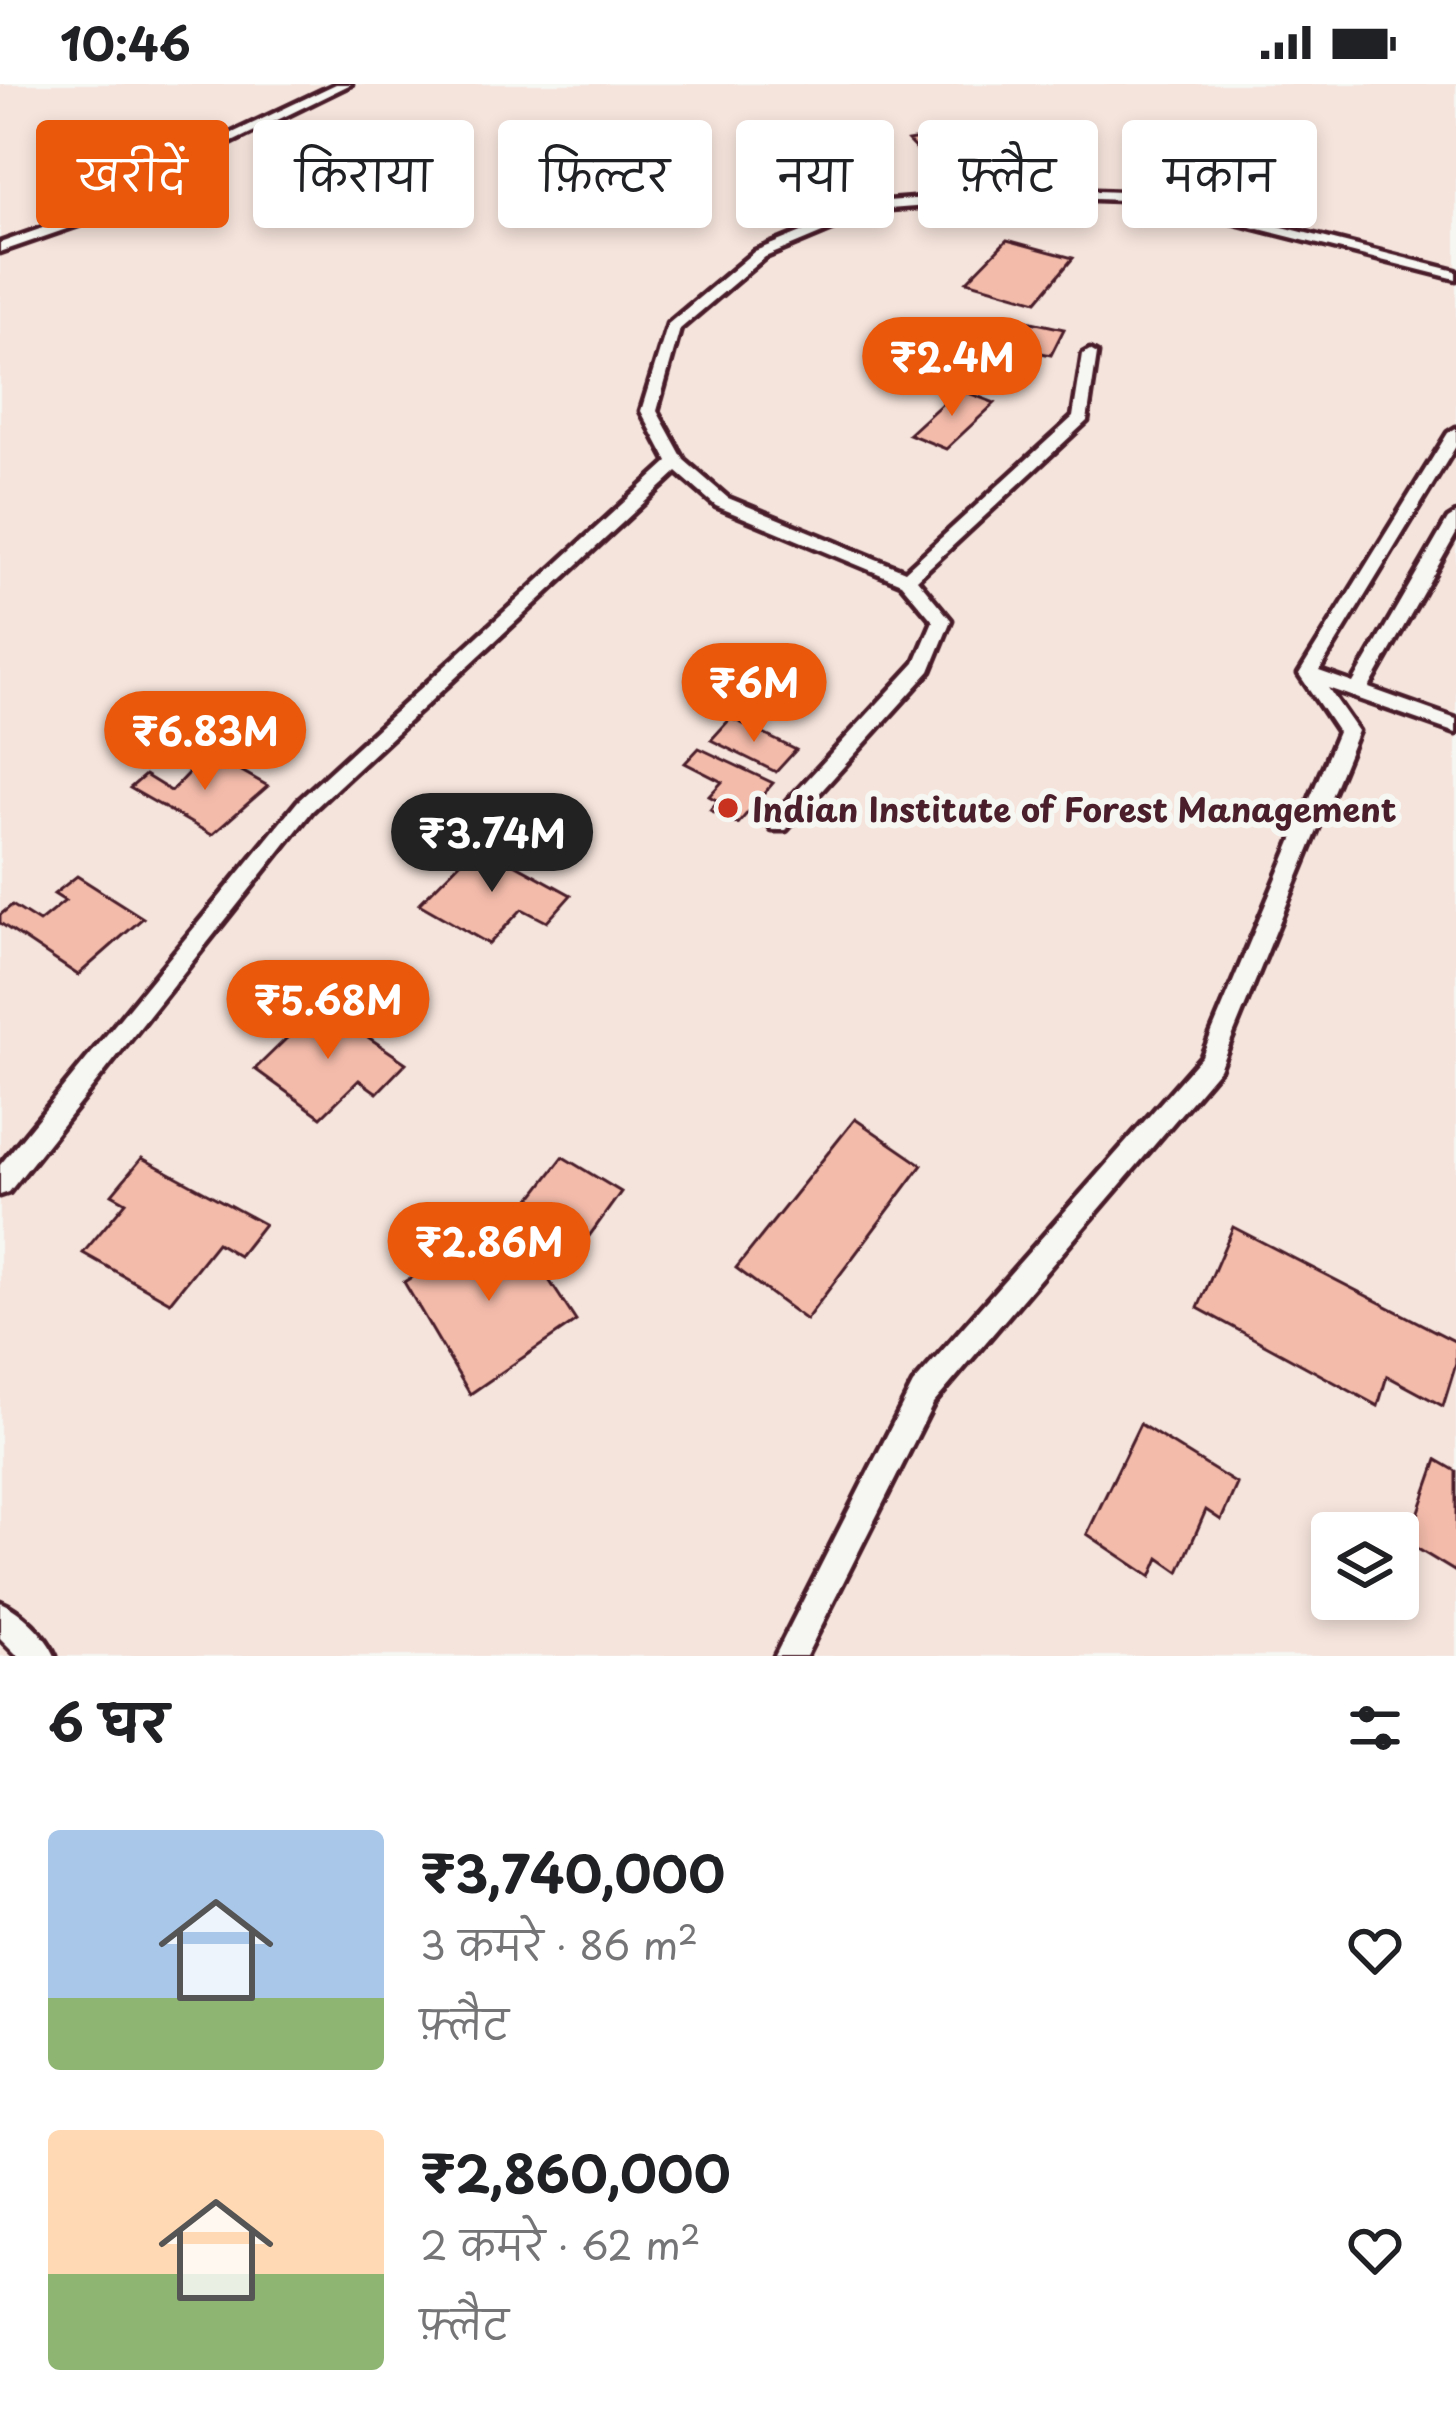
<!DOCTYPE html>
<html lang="hi">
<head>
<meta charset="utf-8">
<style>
	body { margin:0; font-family:"Playpen Sans","Playpen Sans Deva",sans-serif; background:#f6f6f6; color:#202124; height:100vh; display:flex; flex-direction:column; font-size:45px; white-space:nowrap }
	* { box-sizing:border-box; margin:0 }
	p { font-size:39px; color:#757577 }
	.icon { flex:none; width:66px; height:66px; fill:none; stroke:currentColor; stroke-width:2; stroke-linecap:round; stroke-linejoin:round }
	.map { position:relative; height:1572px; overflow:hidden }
	.panel { display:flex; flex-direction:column; background:#fff; flex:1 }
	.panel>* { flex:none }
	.top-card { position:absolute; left:36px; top:36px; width:1386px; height:108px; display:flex; gap:24px }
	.fabs { position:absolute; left:1311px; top:1428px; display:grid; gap:24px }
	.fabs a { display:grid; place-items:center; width:108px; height:108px; border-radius:12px; background:#fff; box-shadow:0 6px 18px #0003; font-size:60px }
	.price { position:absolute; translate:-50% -102px; padding:0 27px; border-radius:42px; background:#ea580c; color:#fff; font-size:39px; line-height:78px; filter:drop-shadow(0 3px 6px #0008) }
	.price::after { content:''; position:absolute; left:50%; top:72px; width:36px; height:27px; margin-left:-18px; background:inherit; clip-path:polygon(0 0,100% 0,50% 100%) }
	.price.selected { background:#222; color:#fff }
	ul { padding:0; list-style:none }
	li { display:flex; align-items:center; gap:36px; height:300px; padding:0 48px }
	li span { display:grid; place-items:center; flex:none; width:336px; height:240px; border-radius:12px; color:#555 }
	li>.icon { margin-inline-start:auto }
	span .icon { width:144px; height:144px; fill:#fffc; stroke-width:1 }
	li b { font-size:51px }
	h2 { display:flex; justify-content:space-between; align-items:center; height:144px; padding:0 48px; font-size:51px }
	.chip { padding:0 42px; border-radius:12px; background:#fff; box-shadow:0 6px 18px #0003; font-size:42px; line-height:108px }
	.chip.selected { background:#ea580c; color:#fff }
	.status { display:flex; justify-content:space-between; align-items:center; height:84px; padding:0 60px; background:#fff; direction:ltr }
	.status svg { height:33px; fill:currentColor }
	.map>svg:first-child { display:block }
	.built { fill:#f5e4dc; fill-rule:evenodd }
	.building { fill:#f3bbaa; stroke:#4a1f2b; stroke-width:3 }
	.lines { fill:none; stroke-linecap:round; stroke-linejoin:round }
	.service-casing { stroke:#4a1f2b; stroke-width:9 }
	.service { fill:#f6f6f2; fill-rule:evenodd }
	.poi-dot { fill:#c8321e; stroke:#f6f6f2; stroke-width:4.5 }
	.labels { text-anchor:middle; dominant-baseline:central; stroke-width:12; stroke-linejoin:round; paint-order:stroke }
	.poi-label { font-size:33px; font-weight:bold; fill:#4a1f2b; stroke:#f6f6f2; text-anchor:start }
</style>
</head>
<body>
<div class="status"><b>10:46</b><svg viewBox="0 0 49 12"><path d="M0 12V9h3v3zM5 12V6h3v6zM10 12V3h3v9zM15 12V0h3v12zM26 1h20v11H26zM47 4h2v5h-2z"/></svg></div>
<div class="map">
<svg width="1456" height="1572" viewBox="0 0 1456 1572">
	<rect width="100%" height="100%" fill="#f6f6f2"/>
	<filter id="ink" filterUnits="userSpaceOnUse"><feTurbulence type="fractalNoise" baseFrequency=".00833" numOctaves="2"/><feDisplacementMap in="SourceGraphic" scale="24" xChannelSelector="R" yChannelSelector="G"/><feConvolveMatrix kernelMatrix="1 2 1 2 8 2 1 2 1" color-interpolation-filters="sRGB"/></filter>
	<g filter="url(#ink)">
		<path class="built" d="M0,0H1456V1572H0ZM1332,1449H1398V1515H1332Z"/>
		<path class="building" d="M976,45L997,65L927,77L908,57Z
			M1007,156L1073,174L1037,217L967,197Z
			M1027,237L1064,245L1051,271L1012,263L1016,256L1006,254L1013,242L1023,244Z
			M958,305L995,319L946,365L909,350Z
			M731,634L796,666L776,688L711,656Z
			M699,664L773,699L738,740L710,726L718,717L709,712L722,698L685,679Z
			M208,668L268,702L212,751L130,704L145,691L171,707Z
			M478,760L571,811L547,838L522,825L489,860L419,820Z
			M77,792L143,834L78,891L0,839V831L12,821L39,838L65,817L54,810Z
			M321,921L406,979L377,1009L359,996L321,1033L255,985Z
			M855,1035L922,1081L806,1236L736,1184Z
			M563,1073L621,1108L582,1162L523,1125Z
			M142,1074L264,1140L239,1172L217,1159L170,1218L83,1169L126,1118L112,1110Z
			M507,1132L576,1237L470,1310L404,1198Z
			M1233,1143L1456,1258V1280L1443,1322L1387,1292L1378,1322L1198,1224Z
			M1140,1340L1237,1400L1221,1436L1206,1426L1179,1488L1159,1474L1151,1493L1087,1450Z
			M1437,1376L1456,1387V1488L1408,1459Z"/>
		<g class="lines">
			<defs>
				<path id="service" d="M336,0H351L179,84L107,131L0,168V159L97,125L171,78Z
					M1042,105L1149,109L1456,187V195L1149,117L1042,113L877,126L765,173L680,245L657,327L684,376L728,414L905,487L1073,333L1083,270L1090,266L1097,270L1087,337L917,495L951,536L930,587L786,746H772L769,740L772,734L915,579L933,537L901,499L716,422L677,388L312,727L9,1108L0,1111V1081L298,717L668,378L641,327L668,240L755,167L875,118Z
					M1456,344V362L1319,587L1353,599L1448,435L1456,430V450L1369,604L1456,635V649L1328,604L1358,647L1219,985L933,1320L806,1572H775L913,1300L1202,972L1338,648L1299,590L1448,349Z
					M0,1518C20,1526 47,1552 55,1572H18L0,1554Z"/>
			</defs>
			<use href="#service" class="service-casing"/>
			<use href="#service" class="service"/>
		</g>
	</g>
	<circle class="poi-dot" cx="728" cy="724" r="12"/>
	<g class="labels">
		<g class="poi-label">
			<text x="752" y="724">Indian Institute of Forest Management</text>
		</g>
	</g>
</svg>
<div class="fabs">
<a><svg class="icon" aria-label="layers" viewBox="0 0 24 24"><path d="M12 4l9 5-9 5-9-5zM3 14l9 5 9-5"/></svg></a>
</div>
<b class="price" style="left:952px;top:335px">₹2.4M</b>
<b class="price" style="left:754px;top:661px">₹6M</b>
<b class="price" style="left:205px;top:709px">₹6.83M</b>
<b class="price selected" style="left:492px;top:811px">₹3.74M</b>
<b class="price" style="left:328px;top:978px">₹5.68M</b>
<b class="price" style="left:489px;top:1220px">₹2.86M</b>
<div class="top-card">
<a class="chip selected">खरीदें</a>
<a class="chip">किराया</a>
<a class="chip">फ़िल्टर</a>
<a class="chip">नया</a>
<a class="chip">फ़्लैट</a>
<a class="chip">मकान</a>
</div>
</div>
<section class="panel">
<h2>6 घर<svg class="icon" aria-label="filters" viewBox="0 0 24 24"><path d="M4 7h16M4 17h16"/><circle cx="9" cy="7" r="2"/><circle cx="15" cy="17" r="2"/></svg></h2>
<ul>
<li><span style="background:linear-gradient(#a9c7e8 70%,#8fb573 0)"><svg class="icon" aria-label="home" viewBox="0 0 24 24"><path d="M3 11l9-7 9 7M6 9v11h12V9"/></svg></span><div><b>₹3,740,000</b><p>3 कमरे · 86 m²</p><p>फ़्लैट</p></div><svg class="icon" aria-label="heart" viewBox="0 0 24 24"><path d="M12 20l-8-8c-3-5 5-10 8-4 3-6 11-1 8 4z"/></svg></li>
<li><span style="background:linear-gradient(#ffd9b3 60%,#8fb573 0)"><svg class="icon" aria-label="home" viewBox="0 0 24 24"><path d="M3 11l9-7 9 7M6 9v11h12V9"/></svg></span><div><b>₹2,860,000</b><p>2 कमरे · 62 m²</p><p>फ़्लैट</p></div><svg class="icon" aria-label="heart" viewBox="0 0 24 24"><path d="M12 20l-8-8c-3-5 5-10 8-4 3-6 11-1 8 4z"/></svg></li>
</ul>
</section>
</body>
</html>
